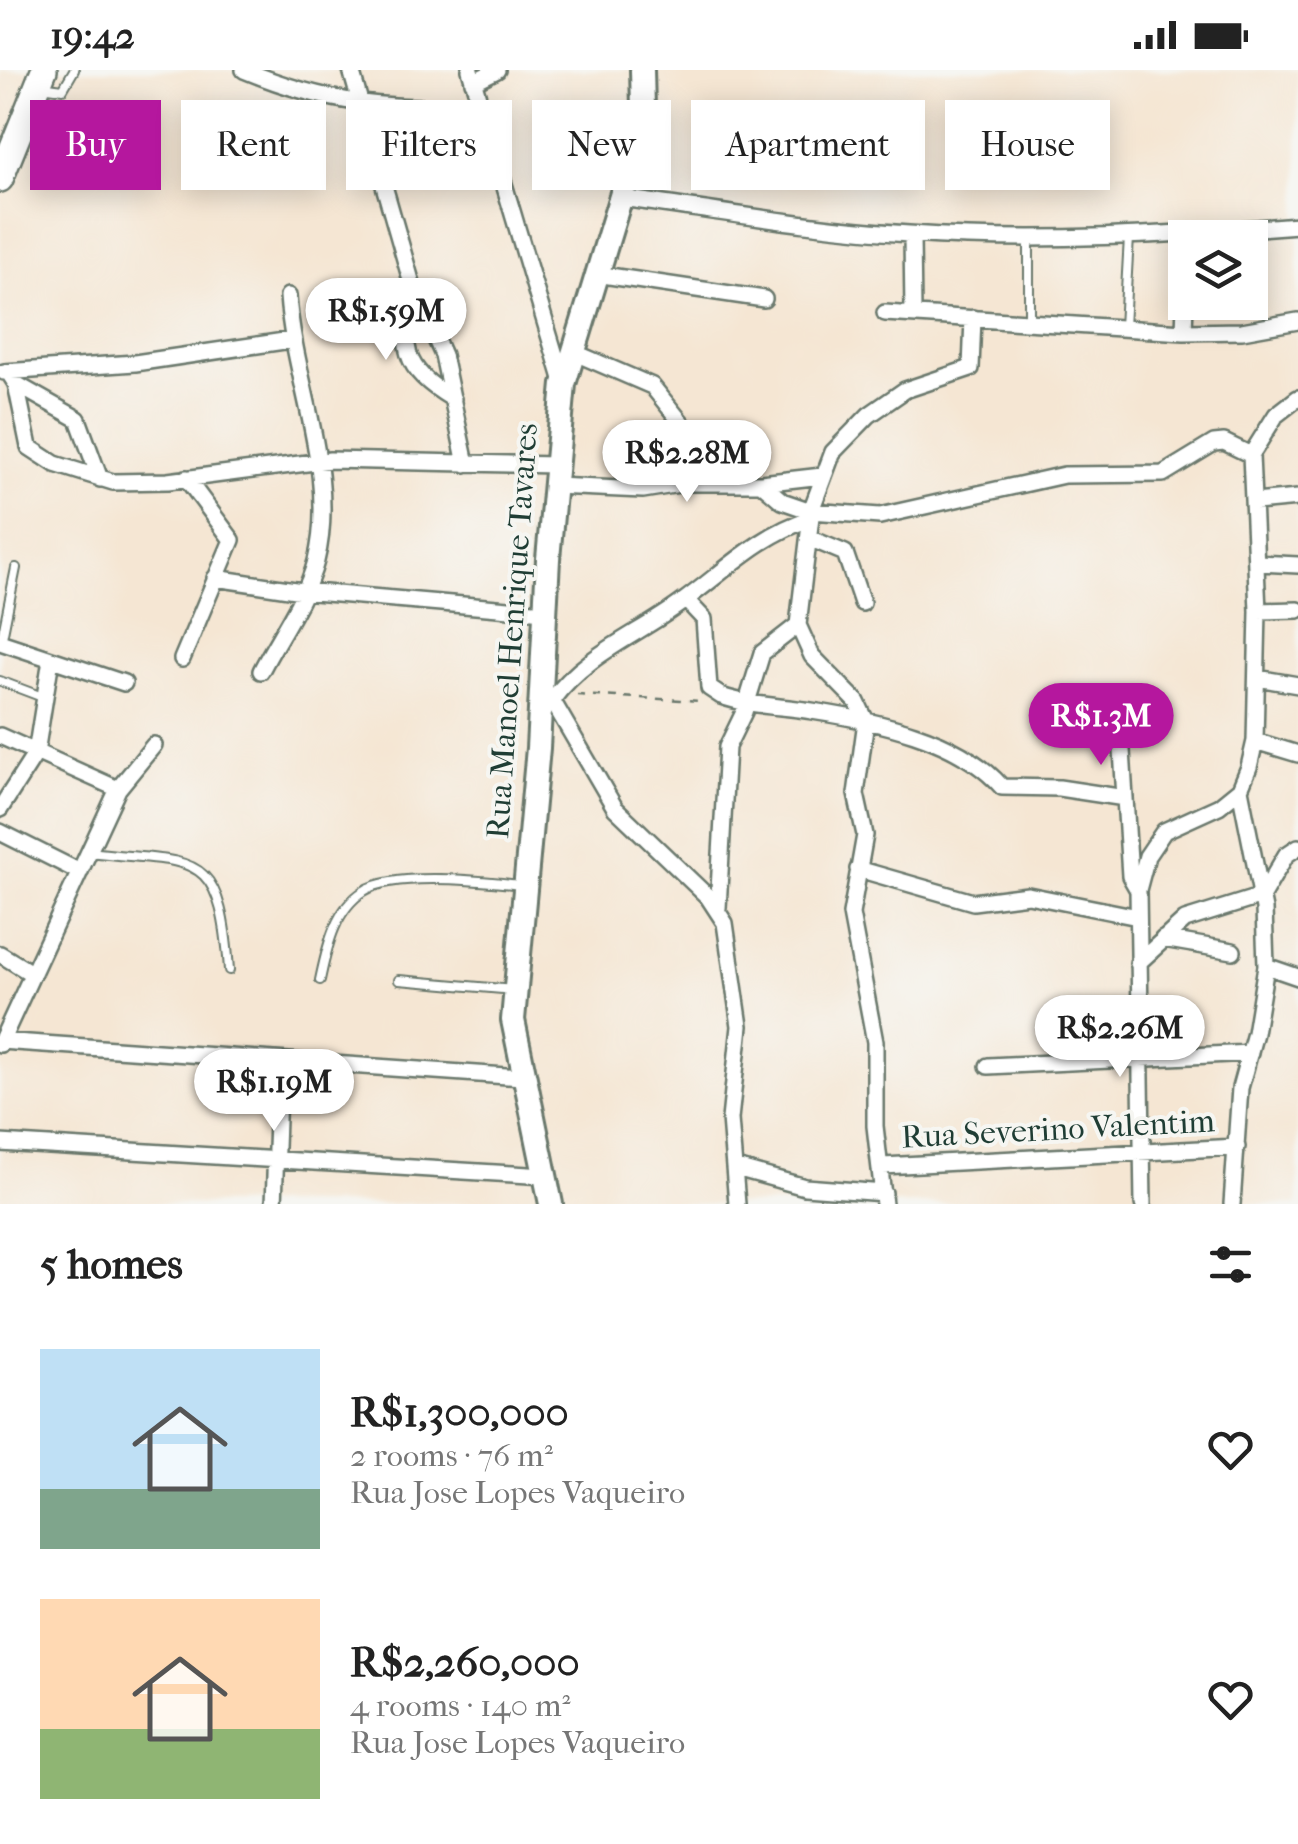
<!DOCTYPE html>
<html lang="en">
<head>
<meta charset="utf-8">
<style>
	body { margin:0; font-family:"IM FELL French Canon",serif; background:#f2f2f2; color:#222; height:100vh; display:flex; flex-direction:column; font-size:38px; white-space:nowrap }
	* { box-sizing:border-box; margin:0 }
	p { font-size:32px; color:#767676 }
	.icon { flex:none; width:55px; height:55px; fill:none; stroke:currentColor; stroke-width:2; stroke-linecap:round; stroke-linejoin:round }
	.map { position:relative; height:1134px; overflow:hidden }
	.sheet { display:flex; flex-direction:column; background:#fff; flex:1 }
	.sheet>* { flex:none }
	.banner { position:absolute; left:30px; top:30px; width:1240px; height:90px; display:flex; gap:20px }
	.controls { position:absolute; left:1168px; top:150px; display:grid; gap:20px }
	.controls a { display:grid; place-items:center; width:100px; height:100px; border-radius:0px; background:#fff; box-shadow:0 5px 25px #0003; font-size:50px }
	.price { position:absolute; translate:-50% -85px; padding:0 22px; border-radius:35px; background:#fff; color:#222; font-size:32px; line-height:65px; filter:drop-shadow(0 2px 5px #0008) }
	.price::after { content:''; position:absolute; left:50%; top:60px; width:30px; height:22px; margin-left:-15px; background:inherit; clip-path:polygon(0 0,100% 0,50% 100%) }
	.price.on { background:#b5179e; color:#fff }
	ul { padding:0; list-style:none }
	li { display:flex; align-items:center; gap:30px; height:250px; padding:0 40px }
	li span { display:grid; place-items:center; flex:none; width:280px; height:200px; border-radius:0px; color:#555 }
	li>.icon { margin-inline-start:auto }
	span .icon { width:120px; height:120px; fill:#fffc; stroke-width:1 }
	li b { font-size:42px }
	h2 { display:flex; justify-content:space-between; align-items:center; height:120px; padding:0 40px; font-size:42px }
	.tag { padding:0 35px; border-radius:0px; background:#fff; box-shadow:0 5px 25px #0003; font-size:35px; line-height:90px }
	.tag.on { background:#b5179e; color:#fff }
	.status { display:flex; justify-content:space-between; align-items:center; height:70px; padding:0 50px; background:#fff; direction:ltr }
	.status svg { height:28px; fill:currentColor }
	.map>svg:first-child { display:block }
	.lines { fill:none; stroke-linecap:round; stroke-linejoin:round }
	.lane-casing { stroke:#6a786c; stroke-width:12 }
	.street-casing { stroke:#6a786c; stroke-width:20 }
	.secondary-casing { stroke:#6a786c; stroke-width:28 }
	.primary-casing { stroke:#6a786c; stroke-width:30 }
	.path { stroke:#6a786c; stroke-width:2.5; stroke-dasharray:8 8; stroke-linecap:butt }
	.lane { stroke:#fff; stroke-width:8 }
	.street { stroke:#fff; stroke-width:15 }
	.secondary { stroke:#fff; stroke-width:22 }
	.primary { stroke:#fff; stroke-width:25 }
	.labels { text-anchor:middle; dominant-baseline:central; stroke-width:8; stroke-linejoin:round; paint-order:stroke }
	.street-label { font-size:32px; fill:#1f3d34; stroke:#f6f6f2 }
</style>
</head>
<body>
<div class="status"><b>19:42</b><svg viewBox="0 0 49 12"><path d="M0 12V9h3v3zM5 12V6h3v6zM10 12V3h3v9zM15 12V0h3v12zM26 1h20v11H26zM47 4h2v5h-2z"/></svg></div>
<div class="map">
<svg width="1298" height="1134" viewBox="0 0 1298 1134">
	<rect width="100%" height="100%" fill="#f6f6f2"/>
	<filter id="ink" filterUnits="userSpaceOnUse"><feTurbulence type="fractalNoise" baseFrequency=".01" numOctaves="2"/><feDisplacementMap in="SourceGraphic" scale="20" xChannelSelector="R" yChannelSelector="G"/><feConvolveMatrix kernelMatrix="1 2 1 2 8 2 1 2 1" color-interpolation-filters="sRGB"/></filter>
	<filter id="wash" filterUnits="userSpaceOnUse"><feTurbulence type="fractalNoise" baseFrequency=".0048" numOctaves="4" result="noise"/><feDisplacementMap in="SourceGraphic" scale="40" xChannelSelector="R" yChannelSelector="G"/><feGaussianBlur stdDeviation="2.25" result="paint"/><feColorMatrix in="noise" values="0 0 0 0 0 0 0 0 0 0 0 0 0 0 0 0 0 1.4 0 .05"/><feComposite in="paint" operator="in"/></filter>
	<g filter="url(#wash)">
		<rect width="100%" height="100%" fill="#f5e6d3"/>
	</g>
	<g filter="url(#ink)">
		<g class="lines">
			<defs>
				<path id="lane" d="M41,16L63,19L74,0
					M1029,252V168
					M1124,257L1129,167
					M1,573L16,498
					M0,611L45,628
					M89,782C194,795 220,774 229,900
					M320,910C327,878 334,840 364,821C394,801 485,811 520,815
					M399,910L514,920"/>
				<path id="street" d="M244,0C329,35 387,39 478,37
					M351,0L414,221L443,285L466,394
					M470,0L563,312
					M473,12L497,0
					M621,128C717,141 813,158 909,164C1040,173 1168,165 1298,155
					M912,165L913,243
					M596,204L764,229
					M414,221C400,276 401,298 453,329
					M885,243L1184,262L1242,261L1298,251
					M1184,262L1185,232
					M573,282L652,316L693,367L739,413
					M4,302L135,293L291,270
					M9,303L16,314L29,377L55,394L113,412L168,411L330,390L556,395
					M16,314L78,349L100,409
					M761,413L782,431L811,441L880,446L1064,405L1163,404L1214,373L1224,372L1251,385
					M554,416L643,420L686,413H761L822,406
					M1255,432L1298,428
					M809,468L845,483L862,533
					M1258,493L1298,495
					M215,508L302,521L545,542
					M686,530L704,549L709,618L721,626C749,636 782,636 812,641C876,651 958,667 1002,717L1059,718L1125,728L1130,806L1138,820
					M1258,541L1298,540
					M0,572L124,613
					M182,589L232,470L186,408
					M261,601C278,567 306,529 316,491C338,404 294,313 288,226
					M1257,608L1298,615
					M544,629L552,630C586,584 636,566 681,533C723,503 759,465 810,449
					M552,630L615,738L708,827L725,853L740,956L730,1049L737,1134
					M1121,664L1125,728
					M0,666L118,719
					M1255,671L1298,684
					M0,739L36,683L51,589
					M0,762L80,802
					M858,799L973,832L1028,825L1138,847
					M718,838L727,677L744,642L762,583L798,555
					M1163,869L1233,881
					M0,884L31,903
					M1138,893L1185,850L1262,826L1286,785L1298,777
					M1266,896L1298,907
					M0,971L522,1007
					M0,974L118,719L154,675
					M988,996L1250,983
					M0,1073L545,1106
					M883,1096L1237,1077
					M736,1098L805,1117L884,1123
					M274,1134L279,993
					M884,1134L875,1056V972L851,844L865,765L856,724L866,651L857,632L812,586L798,555L812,438L833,382L869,345L905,320L971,298L973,248
					M1143,1134L1138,820L1147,786L1164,761L1219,736L1240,719L1249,697L1255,671L1258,541L1251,385L1276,345L1298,328
					M1232,1134L1240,1018L1255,963L1266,896L1264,839L1240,719"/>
				<path id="secondary" d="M551,1134L513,950L538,678L548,489L564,314L638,70L643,38L642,0"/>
				<path id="primary" d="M0,109L44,0"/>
			</defs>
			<use href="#lane" class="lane-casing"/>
			<use href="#street" class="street-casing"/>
			<use href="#secondary" class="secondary-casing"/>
			<use href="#primary" class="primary-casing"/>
			<path class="path" d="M577,625L704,631"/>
			<use href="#lane" class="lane"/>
			<use href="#street" class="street"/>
			<use href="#secondary" class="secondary"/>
			<use href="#primary" class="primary"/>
		</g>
	</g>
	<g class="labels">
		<g class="street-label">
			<text transform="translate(512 561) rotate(-86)">Rua Manoel Henrique Tavares</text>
			<text transform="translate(1058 1059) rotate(-3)">Rua Severino Valentim</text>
		</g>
	</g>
</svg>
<div class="controls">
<a><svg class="icon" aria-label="layers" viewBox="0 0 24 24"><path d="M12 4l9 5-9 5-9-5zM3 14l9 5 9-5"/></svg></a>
</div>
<b class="price" style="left:386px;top:293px">R$1.59M</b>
<b class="price" style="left:687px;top:435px">R$2.28M</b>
<b class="price on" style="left:1101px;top:698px">R$1.3M</b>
<b class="price" style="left:1120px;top:1010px">R$2.26M</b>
<b class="price" style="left:274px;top:1064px">R$1.19M</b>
<div class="banner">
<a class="tag on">Buy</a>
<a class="tag">Rent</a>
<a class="tag">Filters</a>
<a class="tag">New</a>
<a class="tag">Apartment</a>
<a class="tag">House</a>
</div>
</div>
<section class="sheet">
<h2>5 homes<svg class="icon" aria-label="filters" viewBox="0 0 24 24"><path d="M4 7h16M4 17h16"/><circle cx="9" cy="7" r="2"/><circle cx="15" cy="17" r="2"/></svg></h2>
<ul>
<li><span style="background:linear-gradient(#bfe0f5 70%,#7fa58c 0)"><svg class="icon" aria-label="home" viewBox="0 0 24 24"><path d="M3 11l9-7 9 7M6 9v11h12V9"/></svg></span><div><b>R$1,300,000</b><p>2 rooms · 76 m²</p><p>Rua Jose Lopes Vaqueiro</p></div><svg class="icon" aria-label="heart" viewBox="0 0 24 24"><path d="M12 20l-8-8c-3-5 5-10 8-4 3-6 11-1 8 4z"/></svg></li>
<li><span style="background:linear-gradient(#ffd9b3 65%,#8fb573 0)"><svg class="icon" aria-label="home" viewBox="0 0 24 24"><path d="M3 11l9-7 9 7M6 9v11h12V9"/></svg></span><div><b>R$2,260,000</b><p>4 rooms · 140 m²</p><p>Rua Jose Lopes Vaqueiro</p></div><svg class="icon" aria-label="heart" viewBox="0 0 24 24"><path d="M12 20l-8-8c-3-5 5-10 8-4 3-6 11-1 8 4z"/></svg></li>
</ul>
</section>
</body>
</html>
